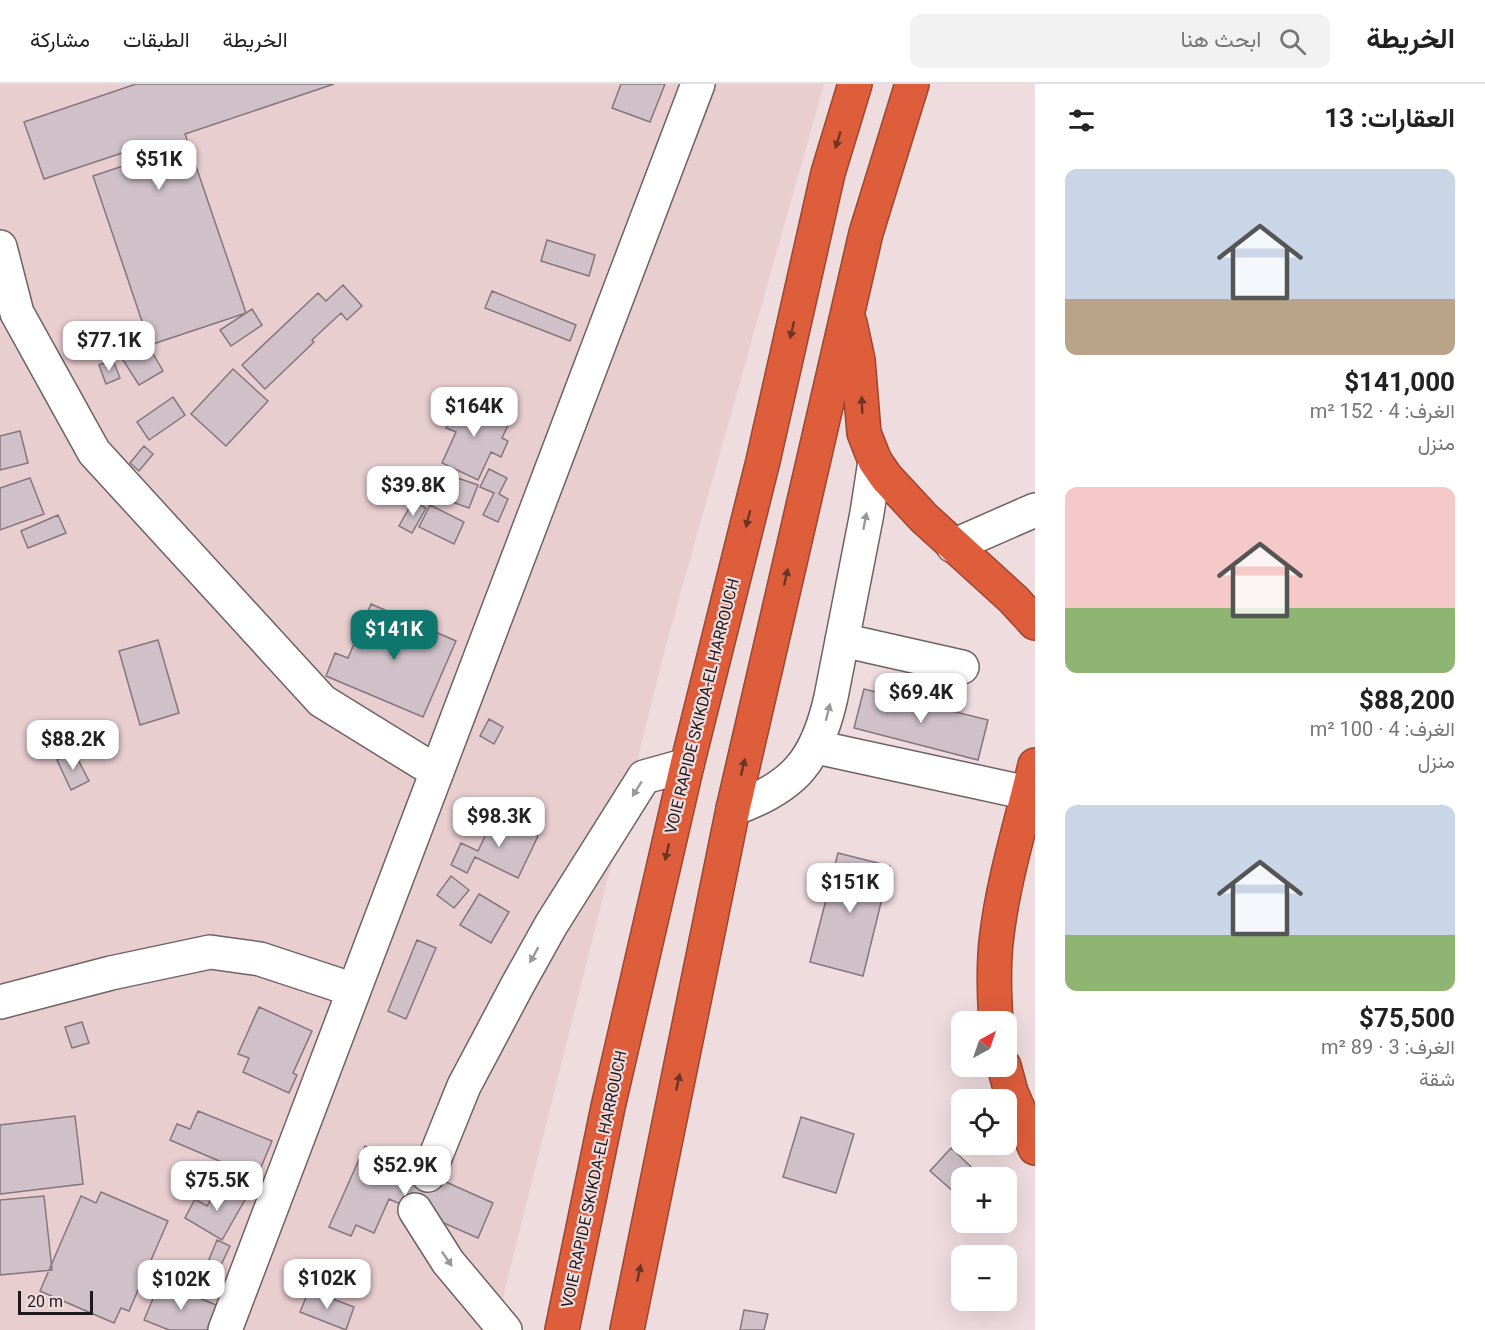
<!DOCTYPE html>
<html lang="ar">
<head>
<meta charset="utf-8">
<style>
	body { margin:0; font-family:Roboto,Vazirmatn,sans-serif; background:#f2f2f2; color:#222; direction:rtl; height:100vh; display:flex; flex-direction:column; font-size:22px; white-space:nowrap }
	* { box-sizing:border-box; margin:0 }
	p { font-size:20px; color:#767676 }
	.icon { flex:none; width:33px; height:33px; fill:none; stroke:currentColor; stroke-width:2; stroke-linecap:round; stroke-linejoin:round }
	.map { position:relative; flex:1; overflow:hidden; direction:ltr }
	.details { display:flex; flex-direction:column; background:#fff; width:450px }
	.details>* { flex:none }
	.needle { width:39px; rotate:40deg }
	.fabs { position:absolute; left:951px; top:927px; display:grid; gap:12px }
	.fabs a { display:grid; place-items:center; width:66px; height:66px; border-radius:12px; background:#fff; box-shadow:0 6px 24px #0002; font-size:30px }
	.scale { position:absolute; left:18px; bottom:15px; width:75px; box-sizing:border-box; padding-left:6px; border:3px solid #20191a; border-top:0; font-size:16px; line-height:21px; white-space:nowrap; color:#20191a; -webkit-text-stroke:4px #efdcde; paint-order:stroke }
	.price { position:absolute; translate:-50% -51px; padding:0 14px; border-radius:12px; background:#fff; color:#222; font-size:20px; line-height:39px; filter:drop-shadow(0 2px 3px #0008) }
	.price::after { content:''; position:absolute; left:50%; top:36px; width:18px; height:14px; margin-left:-9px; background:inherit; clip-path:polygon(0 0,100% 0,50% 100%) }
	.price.active { background:#0f766e; color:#fff }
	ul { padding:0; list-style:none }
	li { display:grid; align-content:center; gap:12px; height:318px; padding:0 30px }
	li span { display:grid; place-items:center; height:186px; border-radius:12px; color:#555 }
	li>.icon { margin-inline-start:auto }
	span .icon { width:108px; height:108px; fill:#fffc; stroke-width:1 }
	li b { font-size:26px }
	h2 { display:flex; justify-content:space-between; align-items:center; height:72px; padding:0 30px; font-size:26px }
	header { display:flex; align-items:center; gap:36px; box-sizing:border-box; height:84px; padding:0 30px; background:#fff; border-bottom:2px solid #e0e0e0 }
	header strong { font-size:28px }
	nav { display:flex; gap:33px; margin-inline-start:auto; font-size:21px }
	.search { width:420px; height:54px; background:#f2f2f2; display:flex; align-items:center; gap:15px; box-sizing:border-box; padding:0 21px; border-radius:12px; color:#767676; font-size:22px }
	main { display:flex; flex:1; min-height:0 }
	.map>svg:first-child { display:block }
	.built { fill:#e9ced0 }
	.building { fill:#d0c1c9; stroke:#84767d; stroke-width:1.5 }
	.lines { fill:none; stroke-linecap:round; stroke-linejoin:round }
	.minor-casing { stroke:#706162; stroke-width:36 }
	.highway-casing { stroke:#9c4630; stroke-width:36 }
	.minor { stroke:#fff; stroke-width:33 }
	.highway { stroke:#de5e3c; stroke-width:33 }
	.oneway { fill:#6c3528 }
	.oneway2 { fill:#9b9898 }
	.labels { text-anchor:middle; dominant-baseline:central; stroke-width:4.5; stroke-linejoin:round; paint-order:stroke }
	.street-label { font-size:16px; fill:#20191a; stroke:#efdcde }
</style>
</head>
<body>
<header>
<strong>الخريطة</strong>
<div class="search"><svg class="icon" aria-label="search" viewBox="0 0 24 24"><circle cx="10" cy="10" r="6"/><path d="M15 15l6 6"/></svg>ابحث هنا</div>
<nav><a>الخريطة</a><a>الطبقات</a><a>مشاركة</a></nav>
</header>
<main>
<section class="details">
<h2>العقارات: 13<svg class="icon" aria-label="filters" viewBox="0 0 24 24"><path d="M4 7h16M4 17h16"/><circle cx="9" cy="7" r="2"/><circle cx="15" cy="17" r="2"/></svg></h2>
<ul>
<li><span style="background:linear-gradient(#c9d6e8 70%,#b9a48a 0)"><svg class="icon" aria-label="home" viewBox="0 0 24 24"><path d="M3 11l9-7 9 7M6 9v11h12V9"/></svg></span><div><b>$141,000</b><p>الغرف: 4 · 152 m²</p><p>منزل</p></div></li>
<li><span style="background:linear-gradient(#f6c9c9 65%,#8fb573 0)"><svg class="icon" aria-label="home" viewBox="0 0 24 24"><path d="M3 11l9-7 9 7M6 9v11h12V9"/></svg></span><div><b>$88,200</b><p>الغرف: 4 · 100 m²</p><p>منزل</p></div></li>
<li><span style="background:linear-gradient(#c9d6e8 70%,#8fb573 0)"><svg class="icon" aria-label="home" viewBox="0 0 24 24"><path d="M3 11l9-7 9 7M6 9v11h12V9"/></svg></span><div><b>$75,500</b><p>الغرف: 3 · 89 m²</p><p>شقة</p></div></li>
</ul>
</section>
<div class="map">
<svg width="1035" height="1246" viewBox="0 0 1035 1246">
	<rect width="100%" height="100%" fill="#efdcde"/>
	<path class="built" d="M0,0H824L668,554L495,1246H0Z"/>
	<path class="building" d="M136,0H334L185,50L246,229L150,261L93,92L141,76L137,64L44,95L24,38Z
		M621,0H665L650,38L612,24Z
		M547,156L595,171L589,192L541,177Z
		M343,201L362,222L347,236L341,229L312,256L314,258L265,305L242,281L318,209L326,217Z
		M492,207L576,241L570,257L485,224Z
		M252,225L262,241L231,262L220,246Z
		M148,261L163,287L139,301L123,276Z
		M113,276L120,294L106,300L99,281Z
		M233,285L268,317L226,362L191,330Z
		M173,313L185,331L149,356L137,338Z
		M459,314L510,337L502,354L508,357L501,373L491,368L478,396L442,379L456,348L446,344Z
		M20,347L28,379L0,386V352Z
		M144,362L153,370L139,387L130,379Z
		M489,385L507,394L499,410L508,415L498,438L483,431L494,409L480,403Z
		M437,387L478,401L469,424L430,410L427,420L411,414L415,403L430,409Z
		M30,394L44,430L0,446V404Z
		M413,417L426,424L412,449L399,442Z
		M430,421L464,438L454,460L419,443Z
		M58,431L66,449L28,464L21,447Z
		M371,520L456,557L423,633L326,592L335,569L348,574Z
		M158,556L179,629L140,641L119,567Z
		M864,605L988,636L978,676L854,644Z
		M489,635L503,643L494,660L480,652Z
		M74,668L89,697L71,706L57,676Z
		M475,721L491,732L478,751L462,740Z
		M495,731L538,752L518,794L475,773L467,789L451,781L461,759L478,767Z
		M838,769L890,782L863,892L810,878Z
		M451,792L469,806L454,824L437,811Z
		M479,810L509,828L491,859L460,841Z
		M417,856L436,864L406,935L388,927Z
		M259,923L312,947L293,989L297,991L289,1009L243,988L249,974L238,970Z
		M82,938L89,959L72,964L65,943Z
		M198,1027L272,1057L257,1093L170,1056L177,1040L190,1045Z
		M75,1032L83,1100L0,1110V1041Z
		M801,1033L854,1050L836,1109L783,1093Z
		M365,1062L493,1119L478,1154L389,1115L374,1149L356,1141L351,1152L329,1143Z
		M951,1064L983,1094H962V1115L930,1087Z
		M221,1099L246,1114L222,1156L185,1134L195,1115L207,1122Z
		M101,1108L168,1137L129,1227L121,1224L114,1239L40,1207L81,1112L96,1119Z
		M44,1112L52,1186L0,1191V1116Z
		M217,1156L230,1162L220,1183L208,1178Z
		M160,1198L221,1223L211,1246H169L144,1236Z
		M309,1206L354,1223L346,1246L300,1228Z
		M744,1226L768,1230L764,1246H740Z"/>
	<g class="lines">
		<defs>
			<path id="minor" d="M0,163L17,229L94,368L322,617L437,688
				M953,462L1035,426
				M842,556L962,583
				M816,663L1028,709
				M733,725C795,703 817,676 831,613L867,429L875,377
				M0,918L111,889L210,868L260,875L354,906
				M428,1091L464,1002L517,902L551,841L644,693L687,681
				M415,1126L448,1178L505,1246
				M225,1246L698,0"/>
			<path id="highway" d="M850,239L858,276L864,349L875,377L886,393L924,434L1013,515L1035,539
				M996,938C994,909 993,879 997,850C1004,793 1022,737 1035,681
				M1004,982L1011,1008L1035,1064
				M562,1246L608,1023L687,681L763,377L828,89L855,0
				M627,1246L733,725L866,149L912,0"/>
		</defs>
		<use href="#minor" class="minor-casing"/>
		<use href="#highway" class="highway-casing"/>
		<use href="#minor" class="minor"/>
		<use href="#highway" class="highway"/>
	</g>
	<defs><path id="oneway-solid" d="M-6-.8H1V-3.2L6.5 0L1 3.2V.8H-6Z" transform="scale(1.5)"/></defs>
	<g class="oneway">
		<use href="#oneway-solid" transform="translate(838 56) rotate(107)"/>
		<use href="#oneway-solid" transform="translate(792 246) rotate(103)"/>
		<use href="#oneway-solid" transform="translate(862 321) rotate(-92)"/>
		<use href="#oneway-solid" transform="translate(748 435) rotate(104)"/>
		<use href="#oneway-solid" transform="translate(786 493) rotate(-77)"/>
		<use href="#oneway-solid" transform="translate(743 683) rotate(-77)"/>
		<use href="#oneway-solid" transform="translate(667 768) rotate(103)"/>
		<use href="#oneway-solid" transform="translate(678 998) rotate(-78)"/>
		<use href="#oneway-solid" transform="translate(639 1189) rotate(-78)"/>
	</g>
	<g class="oneway2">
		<use href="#oneway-solid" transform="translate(865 437) rotate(-79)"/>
		<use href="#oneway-solid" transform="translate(828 628) rotate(-76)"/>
		<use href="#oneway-solid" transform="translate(637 705) rotate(122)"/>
		<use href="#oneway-solid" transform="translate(534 871) rotate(119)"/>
		<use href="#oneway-solid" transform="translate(447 1175) rotate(55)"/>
	</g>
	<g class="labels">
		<g class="street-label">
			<text transform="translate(702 622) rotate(-76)">VOIE RAPIDE SKIKDA-EL HARROUCH</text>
			<text transform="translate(594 1095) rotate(-78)">VOIE RAPIDE SKIKDA-EL HARROUCH</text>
		</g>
	</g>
</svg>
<div class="fabs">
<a><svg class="needle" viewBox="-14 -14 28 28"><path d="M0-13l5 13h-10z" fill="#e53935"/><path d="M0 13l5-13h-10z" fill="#767676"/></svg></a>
<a><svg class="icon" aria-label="locate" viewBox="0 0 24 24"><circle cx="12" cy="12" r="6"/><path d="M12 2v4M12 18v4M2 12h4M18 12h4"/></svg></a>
<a>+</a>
<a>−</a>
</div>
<div class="scale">20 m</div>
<b class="price" style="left:159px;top:107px">$51K</b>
<b class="price" style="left:109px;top:288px">$77.1K</b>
<b class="price" style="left:474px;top:354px">$164K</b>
<b class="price" style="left:413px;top:433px">$39.8K</b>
<b class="price active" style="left:394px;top:577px">$141K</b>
<b class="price" style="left:921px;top:640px">$69.4K</b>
<b class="price" style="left:73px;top:687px">$88.2K</b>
<b class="price" style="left:499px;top:764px">$98.3K</b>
<b class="price" style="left:850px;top:830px">$151K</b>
<b class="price" style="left:405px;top:1113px">$52.9K</b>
<b class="price" style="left:217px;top:1128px">$75.5K</b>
<b class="price" style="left:327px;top:1226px">$102K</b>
<b class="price" style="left:181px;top:1227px">$102K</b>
</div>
</main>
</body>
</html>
